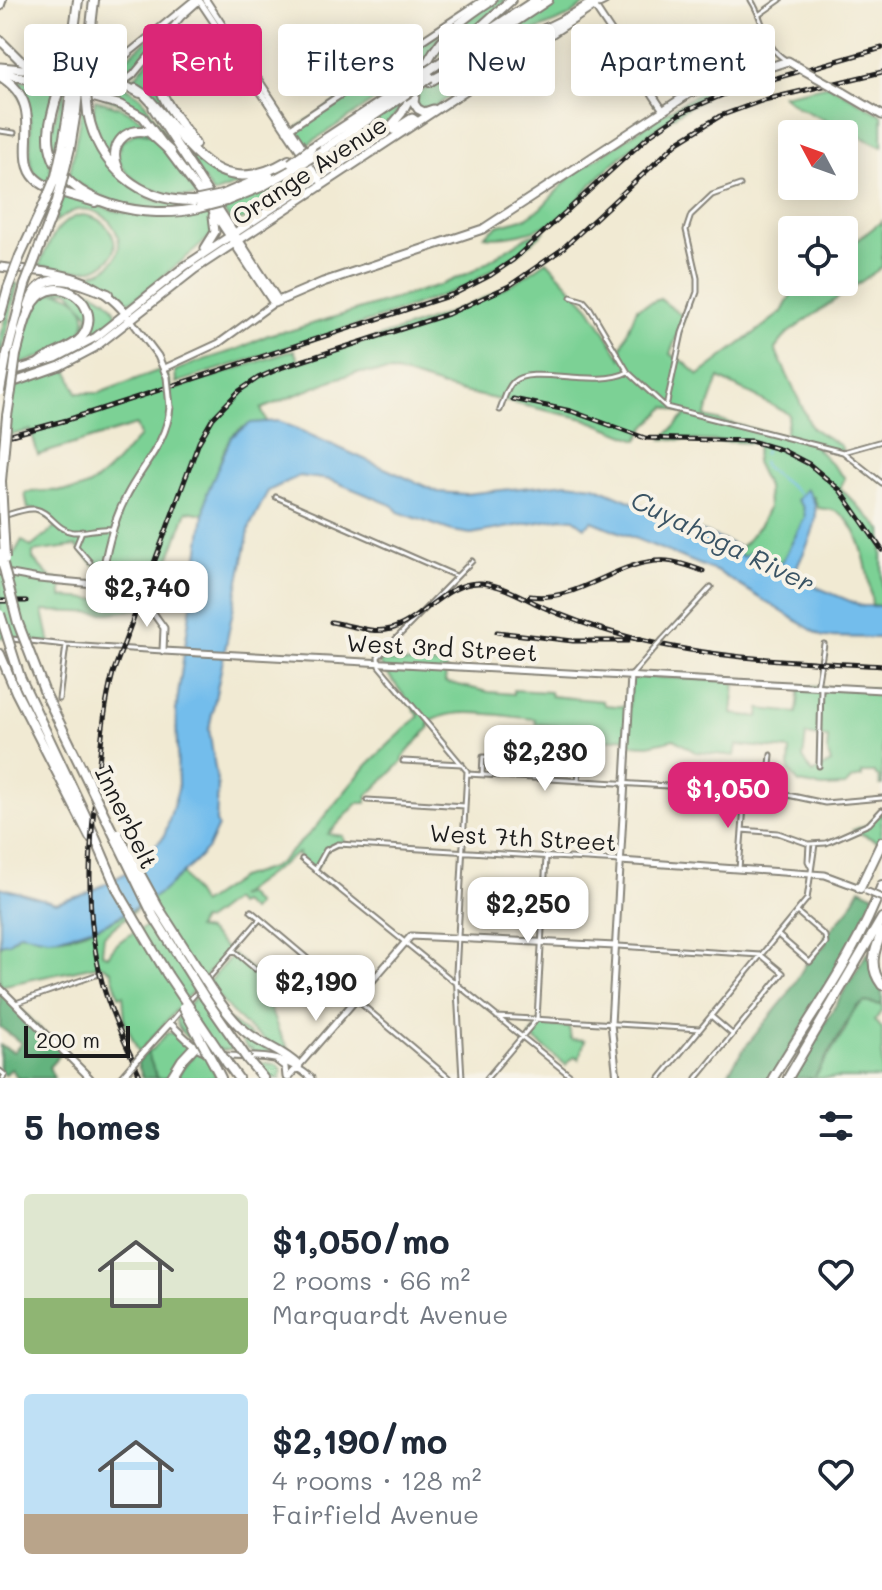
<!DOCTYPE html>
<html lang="en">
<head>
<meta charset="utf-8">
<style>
	body { margin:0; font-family:Mali,sans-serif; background:#f2f2f3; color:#1f2937; height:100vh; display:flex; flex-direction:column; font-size:30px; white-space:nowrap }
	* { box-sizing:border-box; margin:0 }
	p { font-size:26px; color:#747a83 }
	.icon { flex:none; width:44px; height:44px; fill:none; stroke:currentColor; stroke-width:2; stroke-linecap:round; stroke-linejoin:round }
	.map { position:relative; height:1078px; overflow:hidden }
	.sheet { display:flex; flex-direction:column; background:#fff; flex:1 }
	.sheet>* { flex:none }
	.banner { position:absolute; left:24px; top:24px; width:834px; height:72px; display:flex; gap:16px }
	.needle { width:52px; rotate:311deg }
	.fabs { position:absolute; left:778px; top:120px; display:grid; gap:16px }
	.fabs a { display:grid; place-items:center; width:80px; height:80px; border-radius:8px; background:#fff; box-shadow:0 4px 20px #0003; font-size:40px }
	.scale { position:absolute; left:24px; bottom:20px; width:106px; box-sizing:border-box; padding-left:8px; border:4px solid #1c1c1c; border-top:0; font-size:22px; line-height:28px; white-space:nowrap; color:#1c1c1c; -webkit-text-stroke:6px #f7f3e8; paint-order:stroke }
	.price { position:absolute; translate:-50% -68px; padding:0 18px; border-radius:16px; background:#fff; color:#222; font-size:26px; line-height:52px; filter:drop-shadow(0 2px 4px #0008) }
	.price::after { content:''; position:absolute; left:50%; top:48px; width:24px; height:18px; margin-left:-12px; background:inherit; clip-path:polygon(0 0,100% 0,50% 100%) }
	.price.selected { background:#db2777; color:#fff }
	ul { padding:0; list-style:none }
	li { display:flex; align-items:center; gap:24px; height:200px; padding:0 24px }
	li span { display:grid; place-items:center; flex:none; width:224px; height:160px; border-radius:8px; color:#555 }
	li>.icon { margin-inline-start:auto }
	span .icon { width:96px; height:96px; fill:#fffc; stroke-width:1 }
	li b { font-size:34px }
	h2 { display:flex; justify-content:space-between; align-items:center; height:96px; padding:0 24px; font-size:34px }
	.chip { padding:0 28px; border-radius:8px; background:#fff; box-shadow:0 4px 20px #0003; font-size:28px; line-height:72px }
	.chip.selected { background:#db2777; color:#fff }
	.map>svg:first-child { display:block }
	.green { fill:#7bd195; stroke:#4c7658; stroke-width:2; fill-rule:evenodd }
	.forest { fill:#64b37e; stroke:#40684d; stroke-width:2 }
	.water { fill:#73bdec; stroke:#486c84; stroke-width:2 }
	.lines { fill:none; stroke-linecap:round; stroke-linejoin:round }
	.stream { stroke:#73bdec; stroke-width:2 }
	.street-casing { stroke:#868378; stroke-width:7 }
	.secondary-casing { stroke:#868378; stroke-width:9 }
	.primary-casing { stroke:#868378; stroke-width:11 }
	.highway-casing { stroke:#868378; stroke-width:12 }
	.street { stroke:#fff; stroke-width:3 }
	.secondary { stroke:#fff; stroke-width:5 }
	.primary { stroke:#fff; stroke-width:7 }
	.highway { stroke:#fff; stroke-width:8 }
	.rail-casing { stroke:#1c1c1c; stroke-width:5 }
	.rail { stroke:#f7f3e8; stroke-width:2; stroke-dasharray:6; stroke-linecap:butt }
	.street-bridge-casing { stroke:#868378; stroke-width:7; stroke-linecap:butt }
	.secondary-bridge-casing { stroke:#868378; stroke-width:9; stroke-linecap:butt }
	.primary-bridge-casing { stroke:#868378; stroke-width:11; stroke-linecap:butt }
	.highway-bridge-casing { stroke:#868378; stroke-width:12; stroke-linecap:butt }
	.street-bridge { stroke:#fff; stroke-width:3 }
	.secondary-bridge { stroke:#fff; stroke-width:5 }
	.primary-bridge { stroke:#fff; stroke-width:7 }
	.highway-bridge { stroke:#fff; stroke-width:8 }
	.labels { text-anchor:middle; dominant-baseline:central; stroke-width:8; stroke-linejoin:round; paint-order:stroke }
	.street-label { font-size:24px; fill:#1c1c1c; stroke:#f7f3e8 }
	.water-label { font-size:26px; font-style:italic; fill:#3a5465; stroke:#f7f3e8 }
</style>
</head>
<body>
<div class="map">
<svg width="882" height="1078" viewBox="0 0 882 1078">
	<rect width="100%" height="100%" fill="#f7f3e8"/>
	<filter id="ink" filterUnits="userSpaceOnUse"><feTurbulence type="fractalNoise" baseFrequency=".0125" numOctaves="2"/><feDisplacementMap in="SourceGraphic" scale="16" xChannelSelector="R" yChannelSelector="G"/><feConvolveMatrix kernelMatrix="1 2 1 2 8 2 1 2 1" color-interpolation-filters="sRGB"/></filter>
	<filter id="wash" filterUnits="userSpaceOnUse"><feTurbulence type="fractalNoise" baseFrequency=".006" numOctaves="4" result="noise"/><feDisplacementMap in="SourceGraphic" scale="32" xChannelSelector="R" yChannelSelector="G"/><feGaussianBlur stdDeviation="1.8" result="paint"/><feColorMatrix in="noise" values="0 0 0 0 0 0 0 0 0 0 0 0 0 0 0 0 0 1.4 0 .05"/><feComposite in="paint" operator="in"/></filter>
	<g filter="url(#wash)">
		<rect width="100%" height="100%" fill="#f1ead3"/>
		<path class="green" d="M497,0H507L429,64C445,35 469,18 497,0Z
			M559,0H585L587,3L568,17L476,55Z
			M175,16L177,17L126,80L93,74L123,61Z
			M443,30L421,70L307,145L296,129L299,126Z
			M540,34L541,36L437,105L426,109L417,106V94L454,72Z
			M154,53V64L181,130L145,92L130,83Z
			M68,74L56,156L50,135Z
			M12,78L55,90C51,104 45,119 45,134C44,153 56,165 49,183C18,174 36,136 29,114C25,102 16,90 10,79Z
			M90,80L125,87L141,97L195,179L149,119L140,111L103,97L112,94L110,90L90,92Z
			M829,85L882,115V147L797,107L782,95Z
			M702,92L704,98C664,119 628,149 597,179C585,190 571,212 555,221C536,232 505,239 484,236L497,226L526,218L541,208L572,175L669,110Z
			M95,100C121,107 136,112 155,132L128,131L111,158C101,141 90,121 95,100Z
			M407,100L385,127L333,164L324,165L317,160Z
			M82,107L85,108C92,138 122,187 152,199C162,204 180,203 187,207C146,216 102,202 69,177Z
			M163,119C190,147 206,177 248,181L213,194Z
			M137,132L153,135L198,196C172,201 127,185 118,158L121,142Z
			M305,168L307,177L304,183L243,220H230L220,207L262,192Z
			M63,194C114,213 154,224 208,210C212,218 215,225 211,235C209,240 145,291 136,298C130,302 131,301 124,302L108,286L87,275C92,273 100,272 105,269C136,248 110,204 77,210C68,212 61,218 55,222Z
			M82,215C115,217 129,258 95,268C80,273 56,267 39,266C48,245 57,219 82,215Z
			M882,221V267L788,333L775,349L812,428L841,446L843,452L814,446L845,478L840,488L882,530V606L872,605C869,579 863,525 837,512C832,509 823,509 818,508L814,497L803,507L806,517L782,562L775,565L749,553L743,558L737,552L760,525L768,508L767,487L755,462L758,443L662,439L687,414L666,407L645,428L638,440L585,419L450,389L396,372L356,373L335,379L261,409L267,422C227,424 226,447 215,477C210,490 206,500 204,514L187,511L164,573L143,597L150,608L108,613L43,611L50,643L0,637V557L11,559L22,540L31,547L57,526L41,510L28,509L25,493C42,489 59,492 76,490C101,486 123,453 140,436L136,425L38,455L31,430L7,436L11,388L68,370L77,393H99L165,368L172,390L294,350L299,362C384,334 475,314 547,261L590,308L621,358L622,346L637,308L660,299L684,317L670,354L683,361L699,375L782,312L794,289L803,282H844V251ZM719,378L789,414L785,437L705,417ZM76,546L102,573L101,582L127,587L117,598L106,600L62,597V580L52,579L33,559V552Z
			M545,231L522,251L465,287L383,317L176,383L175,371C193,363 210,358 229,352C251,346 266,331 289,331L443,284L473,271L528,236Z
			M14,283L18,284L0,359V337Z
			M64,283C83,288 112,293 117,316L83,341L89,315L69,290L34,295L45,285Z
			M52,292C63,293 73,294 80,304C104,340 41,356 18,365C23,338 26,305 52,292Z
			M378,661L447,665L445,682L489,692L513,694V690L550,692L551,696L603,701L604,705L629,707L631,676L735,681L732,714L759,717L760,709L797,713L800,686L882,690V785H880L879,777L876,776L875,773H862V777L852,779L845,786L823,787L799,783L789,770L790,750L737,745L735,756L695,752L674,739L649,745L627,744V737L597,742L559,741L560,726L536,724L535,719C506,717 451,704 428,724L430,727L403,757V761L368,795L366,803H358L328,834L343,836L344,844L329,847L315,870L297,855L299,852L237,897L246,894L256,905L251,911L241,903L237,905L233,900L205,921L201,920L196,929L207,931L228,950L139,1053L125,1022L123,995L119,996L111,971L100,965L0,986V944L14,939L20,933C35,934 48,939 62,937C100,931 156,901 182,873L201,904L240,878L271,868L280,862L313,830L368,764L419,716ZM806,735L828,738L827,750L831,763L812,773L803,758ZM146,902L157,922C137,931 118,937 108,956L102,953L104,935Z
			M882,810L881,843L853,830L869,824Z
			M233,954L257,974L279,1032L293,1057C254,1035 241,1025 213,990L199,1001L232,1050C212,1051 180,1043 176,1019Z
			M865,1002L882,1005V1011L874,1021L882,1028V1078H814L845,1030L853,1011Z
			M228,1019L272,1052H251L252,1049L247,1048Z
			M540,1025L569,1027L571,1039L585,1040L579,1059L575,1056L566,1065L530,1036Z
			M167,1033H173L192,1049L171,1078H157L147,1052L153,1049Z
			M195,1053L206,1056L217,1078H175Z
			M257,1062L279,1065L282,1071L281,1077L269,1078Z"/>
		<path class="forest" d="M860,888L879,897L870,916L772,1078H729L726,1076L745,1047L787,996L805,965L826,944L825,936L849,909Z
			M867,953L871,956L874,979L882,990V1005L865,1002L856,1007L814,1078H792Z
			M0,988L63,1052L49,1067L54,1078H18L11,1069L5,1075L0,1071V1045L14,1052L21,1043L0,1027Z
			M147,1052L157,1078H143L137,1063Z"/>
		<path class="water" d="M279,421L438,492L465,494L567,483L594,486L741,548L738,552L743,557L749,553L775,565L782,562L805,517L803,507L797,500L806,489C830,514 804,550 792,577L862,606H882V638L823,637L718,572L592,521L585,527L574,519L562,518L471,534L452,531L398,512L394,506L331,480L299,476L268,491L250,526L209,729L218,787L216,822L218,826L208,848L195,862L163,891L142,904L105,924L60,937L48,938L20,933L9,942L0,944V887L56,903L86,894L124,874L164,837L178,789L176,709L207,493L231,437L251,423Z"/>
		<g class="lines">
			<path class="stream" d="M764,454L765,450
				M763,461L765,467L801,495"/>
		</g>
	</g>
	<g filter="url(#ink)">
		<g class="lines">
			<defs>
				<path id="street" d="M751,0C766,23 763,47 786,60
					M760,14L780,0
					M0,131L14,133
					M571,297L584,301L590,308L628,372L666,407L843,452L882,441
					M666,407L682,333L697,292V278L686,230L691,215L712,195L740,185
					M500,410C504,400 506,389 513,382C530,364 596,389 628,372
					M843,452L882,483
					M276,497L456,576
					M4,516C13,513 25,508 35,509C50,511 56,530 73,532C86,533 98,527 111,529
					M82,531L76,546L90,562
					M12,639L66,645L163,651
					M663,639L711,587
					M631,676L654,649
					M817,687L824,644
					M59,699L66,645
					M403,761L462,764
					M819,766L821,687
					M467,774L735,790L783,794L825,803L882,798
					M482,775L483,757L546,761V779
					M578,781L581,745
					M767,793L771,755
					M367,800L465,806
					M742,830L778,833L809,844L826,843L869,824L882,810
					M809,844L808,861L811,867
					M302,859L573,1078
					M739,869L745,793
					M315,870L326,850L338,844L620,861
					M251,911L449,1078
					M778,935L807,960L810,962L826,943L825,936L797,912
					M618,946L761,955L783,973L697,1078
					M233,950L255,969
					M189,1001L260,919
					M16,1003L96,975
					M711,1016L732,1034
					M497,1017L700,1029
					M171,1022L182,1009
					M0,1071L5,1075L3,1078
					M462,1078L456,973L467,771L379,666L378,657L472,561
					M487,1078L537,1019L546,857
					M660,1078L807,899L815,844"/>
				<path id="secondary" d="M199,0L302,154
					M206,0L307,153
					M593,4L663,110
					M87,73L119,61L194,0
					M133,75L181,17L199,1
					M89,93L109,92
					M286,131L483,0
					M308,162L322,184
					M131,320L158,356L167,377
					M165,368L219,343L274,303
					M0,572L39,579L127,587L144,600L164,628L163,651L882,690
					M101,582C106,553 112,524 126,497C141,467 167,443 170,407
					M620,861L825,875L860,888
					M0,988L90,1078
					M141,1055L170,1023C180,1032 191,1046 204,1051C245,1065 271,1044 311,1078
					M276,1060L285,1067L286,1077
					M288,1078L411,936L615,946
					M617,1078L611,1024L631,676"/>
				<path id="primary" d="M0,6L2,0
					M0,40L20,60L36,68
					M0,67L67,73
					M0,72L121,105L143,117L212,209L274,303L323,282L483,229L690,93L788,61L800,68
					M421,75C436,38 460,21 492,0
					M83,76L117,81L139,93
					M843,92L882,115
					M415,95L414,103L418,109L424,112L433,109
					M153,108L278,301
					M393,130L412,118L418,122
					M308,155L321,167L331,168
					M303,158L310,174L307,186
					M205,248L215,232L213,216
					M0,267C52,273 92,271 127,315
					M0,375L56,358L96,337L185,266L384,134L402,113L416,86
					M0,387L60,366L94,348L195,269L595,5"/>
				<path id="highway" d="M600,2L604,0
					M163,40C147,89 169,105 195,144
					M464,42L511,0
					M88,53L94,0
					M435,66L536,0
					M448,66L548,0
					M65,68L73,37L78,0
					M0,76C50,106 11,154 36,179C50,192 78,196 95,202
					M429,82C481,51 541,37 592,3
					M136,89L145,95C191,143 215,205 289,160
					M55,103C51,118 47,132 50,147C62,207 150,220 199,208
					M88,113C98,166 140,202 194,201
					M63,144L69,108
					M70,148L76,111
					M311,148L407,85
					M323,150L403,96
					M119,170C107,147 124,126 149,132L171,152
					M222,195L269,175
					M226,201L261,187L295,168
					M20,256L46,200
					M35,259L57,201
					M29,305C41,264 79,283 108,294
					M0,317L8,288
					M16,355C21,338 24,317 34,302C57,269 106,306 82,337C71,350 52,352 39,363
					M6,358L25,285
					M7,416L11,391
					M0,654L16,692L90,837
					M20,677L88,821L118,891L167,974
					M860,888L882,842
					M882,932C874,951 868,967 882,985
					M212,991C223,1007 234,1023 250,1035C265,1046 285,1052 298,1066
					M205,998L239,1047
					M248,1060L263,1078
					M227,1063L238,1078
					M216,1068L221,1078
					M171,1078L182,1060L195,1046
					M773,1078C810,1016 857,954 882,885
					M788,1078L882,918"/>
			</defs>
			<use href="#street" class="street-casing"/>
			<use href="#secondary" class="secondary-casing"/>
			<use href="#primary" class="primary-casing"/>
			<use href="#highway" class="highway-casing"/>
			<use href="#street" class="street"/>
			<use href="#secondary" class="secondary"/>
			<use href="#primary" class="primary"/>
			<use href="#highway" class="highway"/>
			<defs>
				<path id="rail" d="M513,399L571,411L645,438L751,441L782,450L809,464L840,490L882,550
					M0,438L67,420L454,294L491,275L513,260L651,134L683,112L734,90L882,48
					M530,596C580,603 617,558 667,561C680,562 691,567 703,571
					M0,601H26
					M331,622C350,625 373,634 391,629C423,620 446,581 481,583C503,585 524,598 543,607C567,618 593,627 618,634C704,659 793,661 882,666
					M497,632L573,641H628
					M141,1078C127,1046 111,1015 102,982C83,911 90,835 99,763C102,733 105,703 113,673L199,442L213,418L239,391L258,378L283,367L448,314L509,286L561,250L678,142L720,116L764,100L882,72"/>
			</defs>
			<use href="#rail" class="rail-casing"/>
			<use href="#rail" class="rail"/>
			<defs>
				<path id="street-bridge" d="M654,649L663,639"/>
				<path id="secondary-bridge" d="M109,92L133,75
					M167,377L170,407
					M866,891L882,898
					M121,1078L141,1055"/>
				<path id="primary-bridge" d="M800,68L843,92"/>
				<path id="highway-bridge" d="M88,53L85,83L88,113
					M407,85L435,66
					M403,96L430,77
					M55,103L65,68
					M69,108L76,52
					M76,111L80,72
					M291,163L311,148
					M295,168L323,150
					M46,200L56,176L63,144
					M57,201L70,148
					M194,201L222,195
					M199,208L226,201
					M25,285L35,259
					M8,288L20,256
					M0,391L6,358
					M11,391L16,355
					M0,553L18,623L45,693L154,917L205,998
					M5,559L1,481L7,416
					M0,614L20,677
					M118,834L158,907L212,991
					M167,974L227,1063
					M183,1007L216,1068
					M239,1047L248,1060"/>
			</defs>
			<use href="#street-bridge" class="street-bridge-casing"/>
			<use href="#secondary-bridge" class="secondary-bridge-casing"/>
			<use href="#primary-bridge" class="primary-bridge-casing"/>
			<use href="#highway-bridge" class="highway-bridge-casing"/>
			<use href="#street-bridge" class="street-bridge"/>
			<use href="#secondary-bridge" class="secondary-bridge"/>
			<use href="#primary-bridge" class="primary-bridge"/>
			<use href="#highway-bridge" class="highway-bridge"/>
		</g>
	</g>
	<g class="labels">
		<g class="street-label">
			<text transform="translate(309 170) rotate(-33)">Orange Avenue</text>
			<text transform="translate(442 647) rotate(3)">West 3rd Street</text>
			<text transform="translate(127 817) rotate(64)">Innerbelt</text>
			<text transform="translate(523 837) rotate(3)">West 7th Street</text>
		</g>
		<g class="water-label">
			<text transform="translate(723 541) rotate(26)">Cuyahoga River</text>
		</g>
	</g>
</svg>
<div class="fabs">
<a><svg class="needle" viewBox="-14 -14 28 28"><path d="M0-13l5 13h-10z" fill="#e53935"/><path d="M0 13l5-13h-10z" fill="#747a83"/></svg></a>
<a><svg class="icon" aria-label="locate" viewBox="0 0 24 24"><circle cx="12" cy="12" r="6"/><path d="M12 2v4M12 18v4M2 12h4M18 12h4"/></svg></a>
</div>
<div class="scale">200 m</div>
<b class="price" style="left:147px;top:629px">$2,740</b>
<b class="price" style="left:545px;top:793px">$2,230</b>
<b class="price selected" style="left:728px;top:830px">$1,050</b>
<b class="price" style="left:528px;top:945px">$2,250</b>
<b class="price" style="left:316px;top:1023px">$2,190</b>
<div class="banner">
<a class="chip">Buy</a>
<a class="chip selected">Rent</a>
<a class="chip">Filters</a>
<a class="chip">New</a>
<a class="chip">Apartment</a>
</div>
</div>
<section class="sheet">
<h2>5 homes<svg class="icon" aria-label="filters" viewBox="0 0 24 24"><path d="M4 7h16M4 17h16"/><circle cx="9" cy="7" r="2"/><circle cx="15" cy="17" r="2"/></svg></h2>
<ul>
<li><span style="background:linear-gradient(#dfe7d0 65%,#8fb573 0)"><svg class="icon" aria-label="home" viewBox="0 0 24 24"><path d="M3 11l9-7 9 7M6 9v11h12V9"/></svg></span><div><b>$1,050/mo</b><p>2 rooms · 66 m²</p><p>Marquardt Avenue</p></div><svg class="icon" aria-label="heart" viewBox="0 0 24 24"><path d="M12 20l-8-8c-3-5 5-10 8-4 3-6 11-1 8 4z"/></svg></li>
<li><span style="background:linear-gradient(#bfe0f5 75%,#b9a48a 0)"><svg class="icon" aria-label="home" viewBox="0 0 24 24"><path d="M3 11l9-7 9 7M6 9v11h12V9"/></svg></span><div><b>$2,190/mo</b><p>4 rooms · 128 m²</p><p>Fairfield Avenue</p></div><svg class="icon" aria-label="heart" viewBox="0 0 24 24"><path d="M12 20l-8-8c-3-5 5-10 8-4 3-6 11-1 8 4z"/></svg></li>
</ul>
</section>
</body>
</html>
